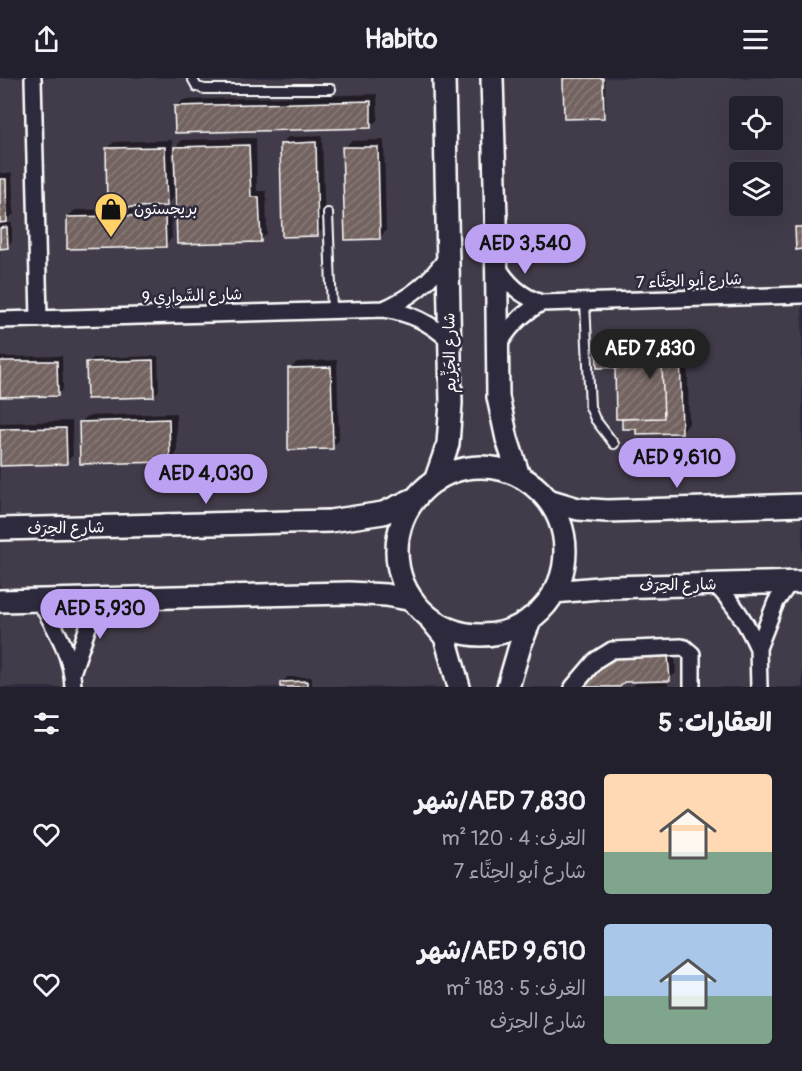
<!DOCTYPE html>
<html lang="ar">
<head>
<meta charset="utf-8">
<style>
	body { margin:0; font-family:Pangolin,"Playpen Sans Arabic",sans-serif; background:#2b2836; color:#f1f3f6; direction:rtl; height:100vh; display:flex; flex-direction:column; font-size:22px; white-space:nowrap }
	* { box-sizing:border-box; margin:0 }
	p { font-size:20px; color:#a3a3aa }
	.icon { flex:none; width:33px; height:33px; fill:none; stroke:currentColor; stroke-width:2; stroke-linecap:round; stroke-linejoin:round }
	.map { position:relative; height:609px; overflow:hidden; direction:ltr }
	.side { display:flex; flex-direction:column; background:#23202e; flex:1 }
	.side>* { flex:none }
	.fabs { position:absolute; left:729px; top:18px; display:grid; gap:12px }
	.fabs a { display:grid; place-items:center; width:54px; height:54px; border-radius:6px; background:#23202e; box-shadow:0 6px 24px #0002,0 0 0 2px #403e4a; font-size:30px }
	.price { position:absolute; translate:-50% -51px; padding:0 14px; border-radius:21px; background:#bca0f2; color:#111; font-size:20px; line-height:39px; filter:drop-shadow(0 2px 3px #0008) }
	.price::after { content:''; position:absolute; left:50%; top:36px; width:18px; height:14px; margin-left:-9px; background:inherit; clip-path:polygon(0 0,100% 0,50% 100%) }
	.price.current { background:#222; color:#fff }
	ul { padding:0; list-style:none }
	li { display:flex; align-items:center; gap:18px; height:150px; padding:0 30px }
	li span { display:grid; place-items:center; flex:none; width:168px; height:120px; border-radius:6px; color:#555 }
	li>.icon { margin-inline-start:auto }
	span .icon { width:72px; height:72px; fill:#fffc; stroke-width:1 }
	li b { font-size:26px }
	h2 { display:flex; justify-content:space-between; align-items:center; height:72px; padding:0 30px; font-size:26px }
	header { display:flex; justify-content:space-between; align-items:center; height:78px; padding:0 30px; background:#23202e; font-size:27px; font-weight:800 }
	.map>svg:first-child { display:block }
	.built { fill:#433b48; fill-rule:evenodd }
	.shadow { fill:#0007 }
	.building { fill:url(#building-hatch); stroke:#fff; stroke-width:1.5 }
	.lines { fill:none; stroke-linecap:round; stroke-linejoin:round }
	.lane-casing { stroke:#fff; stroke-width:12 }
	.street-casing { stroke:#fff; stroke-width:20 }
	.secondary-casing { stroke:#fff; stroke-width:26 }
	.lane { stroke:#2f2a3d; stroke-width:8 }
	.street { stroke:#2f2a3d; stroke-width:15 }
	.secondary { stroke:#2f2a3d; stroke-width:21 }
	.labels { text-anchor:middle; dominant-baseline:central; stroke-width:5; stroke-linejoin:round; paint-order:stroke }
	.poi-label { font-size:16px; fill:#fff; stroke:#2f2a3d; text-anchor:start }
	.street-label { font-size:16px; fill:#fff; stroke:#2f2a3d }
</style>
</head>
<body>
<header><svg class="icon" aria-label="menu" viewBox="0 0 24 24"><path d="M4 6h16M4 12h16M4 18h16"/></svg>Habito<svg class="icon" aria-label="share" viewBox="0 0 24 24"><path d="M12 15V3M7 8l5-5 5 5M5 13v7h14v-7"/></svg></header>
<div class="map">
<svg width="802" height="609" viewBox="0 0 802 609">
	<defs>
		<pattern id="building-hatch" width="6" height="6" patternUnits="userSpaceOnUse" patternTransform="scale(1.5)"><rect width="6" height="6" fill="#736360"/><path d="M-1 1l2-2M0 6l6-6M5 7l2-2" fill="none" stroke="#887a78"/></pattern>
	</defs>
	<rect width="100%" height="100%" fill="#2f2a3d"/>
	<filter id="ink" filterUnits="userSpaceOnUse"><feTurbulence type="fractalNoise" baseFrequency=".0167" numOctaves="2"/><feDisplacementMap in="SourceGraphic" scale="12" xChannelSelector="R" yChannelSelector="G"/><feConvolveMatrix kernelMatrix="1 2 1 2 8 2 1 2 1" color-interpolation-filters="sRGB"/></filter>
	<g filter="url(#ink)">
		<path class="built" d="M0,0H802V609H0ZM740,28H772V62H740ZM740,94H772V128H740Z"/>
		<path class="shadow" d="M565,0H605L606,35L603,38Z
			M377,16L378,41L371,48L176,29L183,22Z
			M322,58L325,149L318,156L281,66L288,59Z
			M256,60L257,113H266L267,156L260,162L176,69L182,62Z
			M172,62L174,119L167,126L107,71L114,64Z
			M384,62L386,153L379,160L344,70L351,63Z
			M0,95H12L14,136L4,145H12V164L7,169H0Z
			M171,131L172,160L165,167L68,139L75,132Z
			M687,258L689,346L682,353L623,350L616,290L619,288L598,267L605,260Z
			M62,278L63,311L58,316L0,317V279Z
			M158,278L159,312L154,318L88,285L93,280Z
			M337,282L339,362L332,369L290,291L297,284Z
			M176,335L177,375L170,382L80,345L87,338Z
			M72,343L73,377L66,384L0,386V345Z
			M675,571L676,595L668,602V609H632L639,602L624,603L618,609H585Z
			M287,599H312V609H282V605Z"/>
		<path class="building" d="M563,0H603L604,40L564,41Z
			M371,23V50L175,55L174,28Z
			M316,64L318,158L282,159L280,66Z
			M249,67L251,119H259L261,164L177,166L174,69Z
			M165,69L167,128L107,130L106,70Z
			M342,69H378L380,161L345,162Z
			M0,101H6L7,144L0,145Z
			M165,137L166,169L67,171V139Z
			M7,149L8,170L0,171V150Z
			M795,149H802V171L796,172Z
			M680,264L682,355L636,356V351H622V341L664,340L662,288L597,290L596,267Z
			M153,282L154,319L87,321L86,284Z
			M0,283H57L58,318L0,319Z
			M662,288L664,340L616,341L615,290Z
			M331,289L333,371L288,372V290Z
			M169,341L170,384L80,386L79,344Z
			M66,350L67,386L0,388V351Z
			M613,576L668,577L670,603L624,604L620,609H583Z
			M307,603V609H280V604Z"/>
		<g class="lines">
			<defs>
				<path id="lane" d="M192,0L197,9L205,11H331
					M328,135L332,232
					M585,224L590,329L595,341L614,366"/>
				<path id="street" d="M33,0L39,240
					M497,187C507,206 521,218 541,225L802,217
					M384,231C411,219 430,204 447,179
					M0,242L384,231C411,235 431,245 450,263
					M498,269C508,249 522,236 541,225
					M715,506C735,527 746,544 758,570
					M39,522C55,550 72,576 73,609
					M72,595L89,546L103,520
					M573,609L596,582L612,572L681,569L685,570L692,576V609
					M759,609L758,570L776,524L790,504"/>
				<path id="secondary" d="M492,0L496,140L498,319L507,361L519,398
					M397 473a84 84 0 1 1 168 0a84 84 0 1 1-168 0Z
					M435,403L448,366L451,325L444,0
					M548,422L578,431L607,433L802,427
					M0,451L330,443L383,435L416,420
					M554,514L610,509L802,504
					M0,523L349,515L386,517L413,522
					M431,542L445,559L459,609
					M508,609L520,568L531,540"/>
			</defs>
			<use href="#lane" class="lane-casing"/>
			<use href="#street" class="street-casing"/>
			<use href="#secondary" class="secondary-casing"/>
			<use href="#lane" class="lane"/>
			<use href="#street" class="street"/>
			<use href="#secondary" class="secondary"/>
		</g>
	</g>
	<defs>
		<symbol id="shop-pin" viewBox="-11 -11 22 30"><path d="M0 17L-7.5 6A9.5 9.5 0 1 1 7.5 6Z" fill="#ffd166" stroke="#2f2a3d"/><path d="M-5-2.5h2.3a2.7 3.5 0 0 1 5.4 0H5L5.5 6h-11ZM-1.5-2.5h3a1.5 2.3 0 0 0-3 0Z" fill="#111"/></symbol>
	</defs>
	<g fill-rule="evenodd">
		<use href="#shop-pin" x="92" y="112" width="38" height="52"/>
	</g>
	<g class="labels">
		<g class="poi-label">
			<text x="134" y="131">بريجستون</text>
		</g>
		<g class="street-label">
			<text transform="translate(689 203) rotate(-2)">شارع أبو الحِنَّاء 7</text>
			<text transform="translate(192 218) rotate(-2)">شارع السَّوارِي 9</text>
			<text transform="translate(450 275) rotate(-91)">شارع الجَزِّيم</text>
			<text transform="translate(66 450) rotate(-1)">شارع الحِرَف</text>
			<text transform="translate(678 507) rotate(-1)">شارع الحِرَف</text>
		</g>
	</g>
</svg>
<div class="fabs">
<a><svg class="icon" aria-label="locate" viewBox="0 0 24 24"><circle cx="12" cy="12" r="6"/><path d="M12 2v4M12 18v4M2 12h4M18 12h4"/></svg></a>
<a><svg class="icon" aria-label="layers" viewBox="0 0 24 24"><path d="M12 4l9 5-9 5-9-5zM3 14l9 5 9-5"/></svg></a>
</div>
<b class="price" style="left:525px;top:197px">AED 3,540</b>
<b class="price current" style="left:650px;top:302px">AED 7,830</b>
<b class="price" style="left:677px;top:411px">AED 9,610</b>
<b class="price" style="left:206px;top:427px">AED 4,030</b>
<b class="price" style="left:100px;top:562px">AED 5,930</b>
</div>
<section class="side">
<h2>العقارات: 5<svg class="icon" aria-label="filters" viewBox="0 0 24 24"><path d="M4 7h16M4 17h16"/><circle cx="9" cy="7" r="2"/><circle cx="15" cy="17" r="2"/></svg></h2>
<ul>
<li><span style="background:linear-gradient(#ffd9b3 65%,#7fa58c 0)"><svg class="icon" aria-label="home" viewBox="0 0 24 24"><path d="M3 11l9-7 9 7M6 9v11h12V9"/></svg></span><div><b>AED 7,830/شهر</b><p>الغرف: 4 · 120 m²</p><p>شارع أبو الحِنَّاء 7</p></div><svg class="icon" aria-label="heart" viewBox="0 0 24 24"><path d="M12 20l-8-8c-3-5 5-10 8-4 3-6 11-1 8 4z"/></svg></li>
<li><span style="background:linear-gradient(#a9c7e8 60%,#7fa58c 0)"><svg class="icon" aria-label="home" viewBox="0 0 24 24"><path d="M3 11l9-7 9 7M6 9v11h12V9"/></svg></span><div><b>AED 9,610/شهر</b><p>الغرف: 5 · 183 m²</p><p>شارع الحِرَف</p></div><svg class="icon" aria-label="heart" viewBox="0 0 24 24"><path d="M12 20l-8-8c-3-5 5-10 8-4 3-6 11-1 8 4z"/></svg></li>
</ul>
</section>
</body>
</html>
